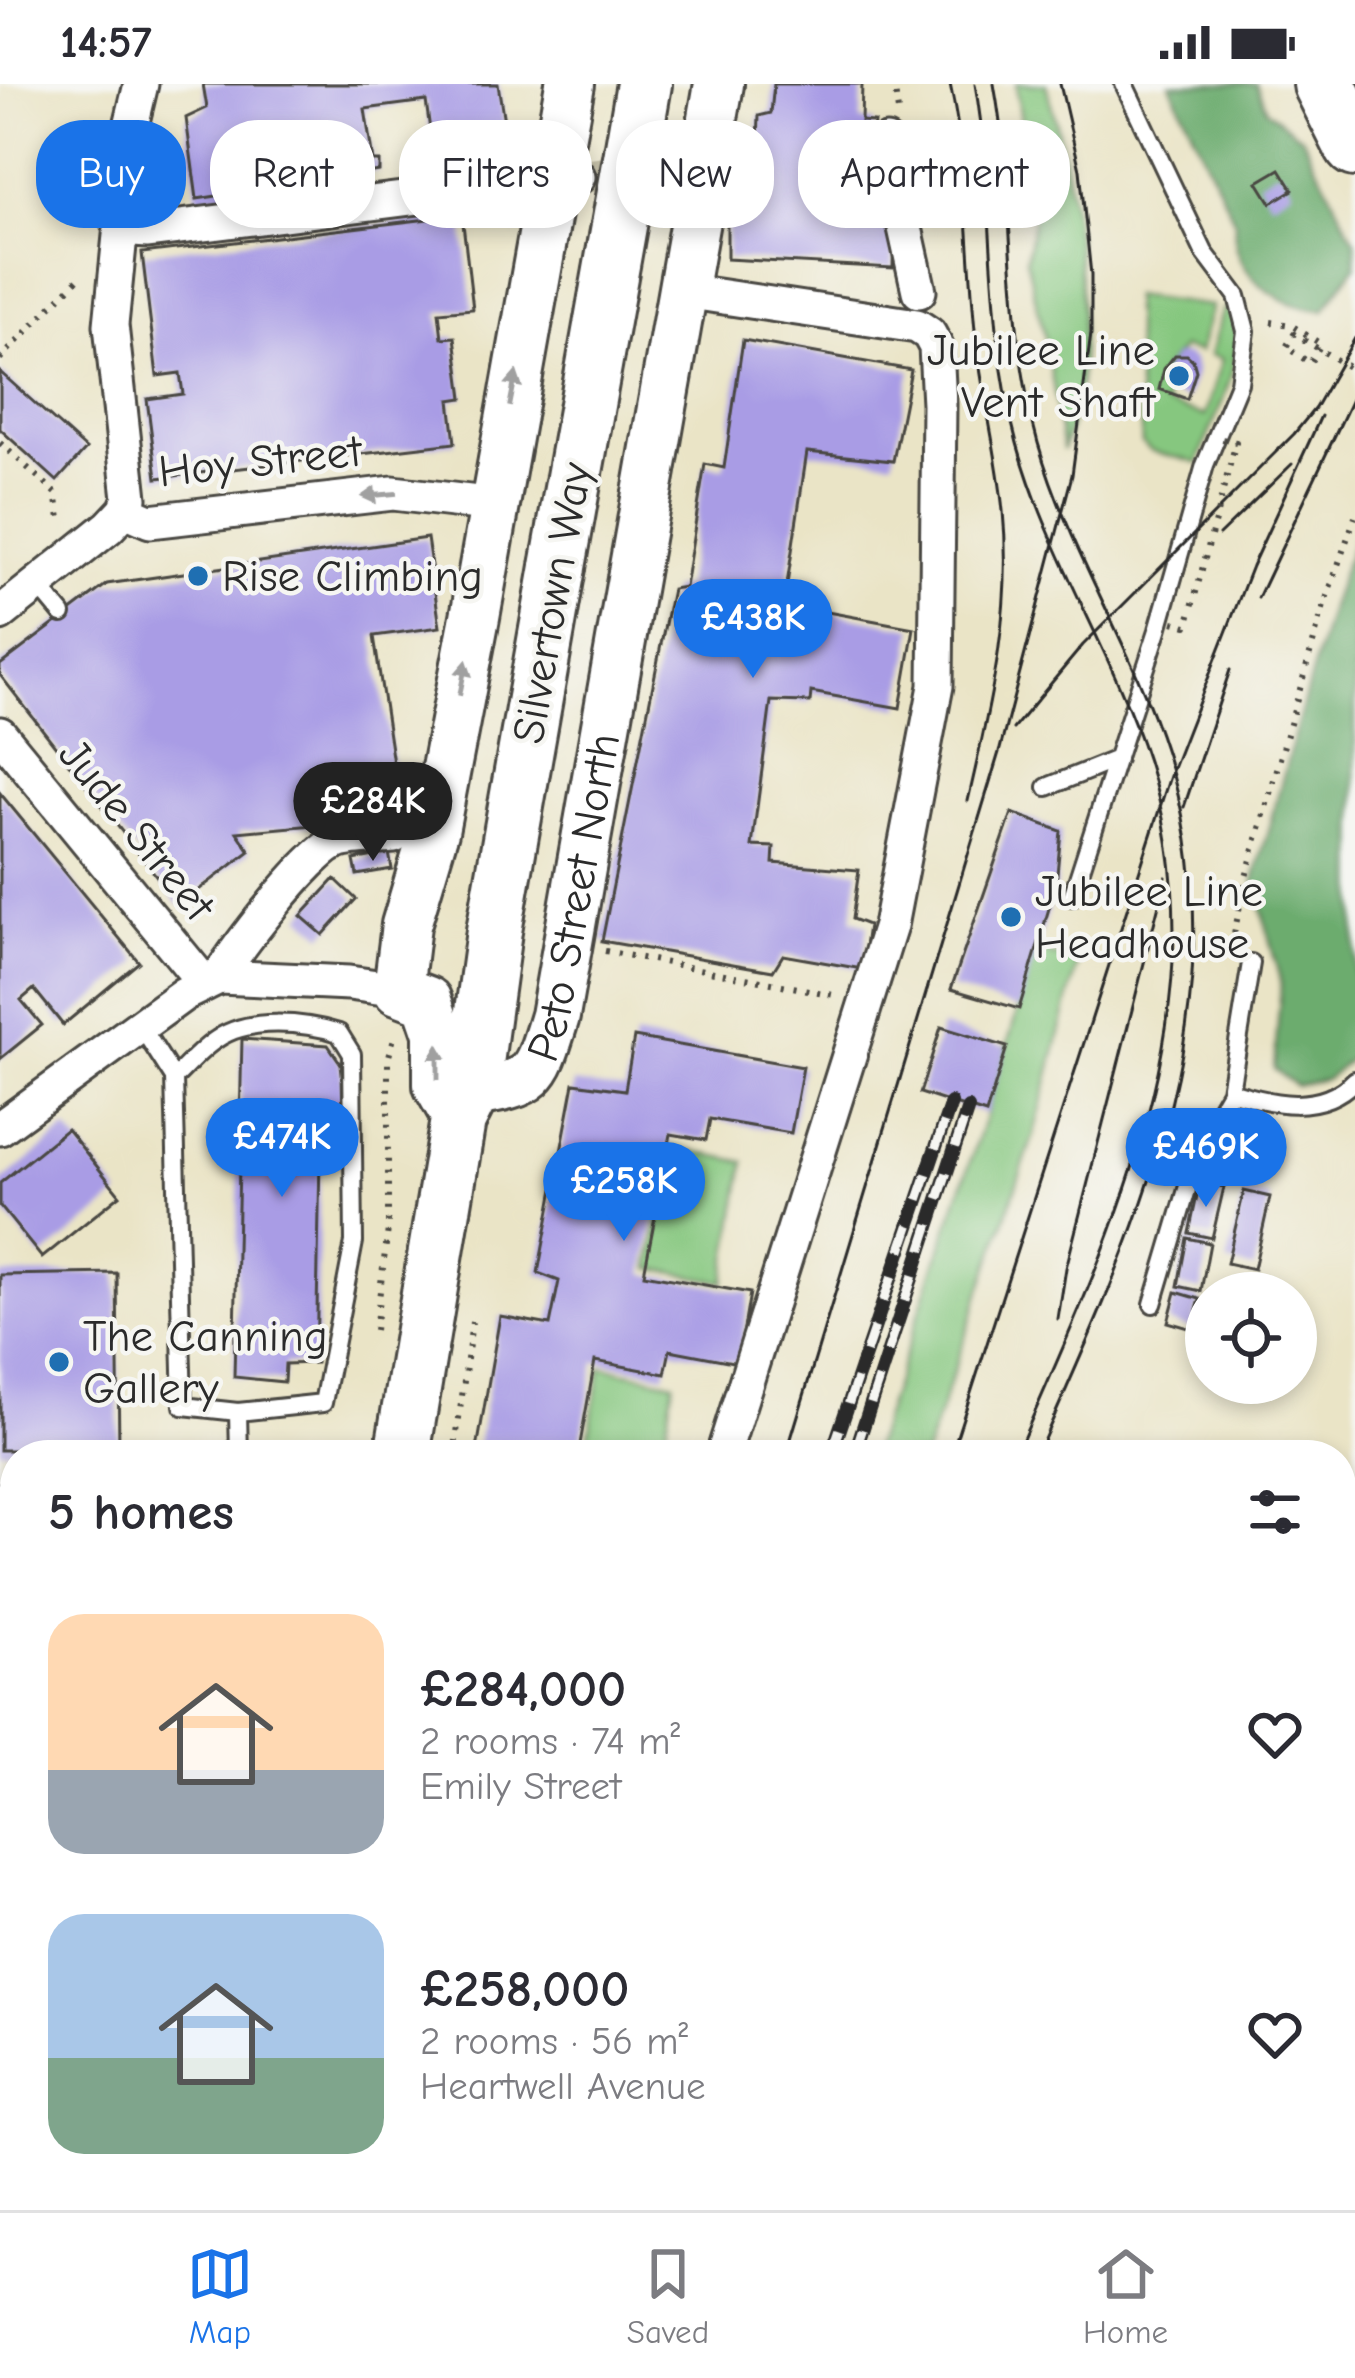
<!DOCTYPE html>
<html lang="en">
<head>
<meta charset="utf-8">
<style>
	body { margin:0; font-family:"Comic Neue",sans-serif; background:#f7f7f7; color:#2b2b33; height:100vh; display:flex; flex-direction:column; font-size:45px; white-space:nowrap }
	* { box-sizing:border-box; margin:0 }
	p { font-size:39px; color:#7c7c81 }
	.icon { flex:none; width:66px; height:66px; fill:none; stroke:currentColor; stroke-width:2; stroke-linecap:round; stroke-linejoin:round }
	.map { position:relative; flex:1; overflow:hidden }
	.drawer { position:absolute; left:0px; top:1356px; width:1356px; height:771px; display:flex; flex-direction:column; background:#fff; border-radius:48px 48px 0 0; box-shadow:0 6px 18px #0003 }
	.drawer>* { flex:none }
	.guide { position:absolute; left:36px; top:36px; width:1284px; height:108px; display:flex; gap:24px }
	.controls { position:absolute; left:1185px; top:1188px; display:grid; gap:24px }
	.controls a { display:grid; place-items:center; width:132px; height:132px; border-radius:50%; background:#fff; box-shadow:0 6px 18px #0003; font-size:60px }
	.price { position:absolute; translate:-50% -102px; padding:0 27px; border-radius:42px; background:#1a73e8; color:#fff; font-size:39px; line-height:78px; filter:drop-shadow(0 3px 6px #0008) }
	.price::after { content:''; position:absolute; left:50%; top:72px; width:36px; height:27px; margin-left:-18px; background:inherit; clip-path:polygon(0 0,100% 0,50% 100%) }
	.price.current { background:#222; color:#fff }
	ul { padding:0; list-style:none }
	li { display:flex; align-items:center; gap:36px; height:300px; padding:0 48px }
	li span { display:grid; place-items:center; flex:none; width:336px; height:240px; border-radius:36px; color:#555 }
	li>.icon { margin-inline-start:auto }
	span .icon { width:144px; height:144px; fill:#fffc; stroke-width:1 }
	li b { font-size:51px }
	h2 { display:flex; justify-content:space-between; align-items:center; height:144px; padding:0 48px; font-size:51px }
	.pill { padding:0 42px; border-radius:48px; background:#fff; box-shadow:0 6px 18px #0003; font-size:42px; line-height:108px }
	.pill.current { background:#1a73e8; color:#fff }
	.status { display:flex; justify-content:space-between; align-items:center; height:84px; padding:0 60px; background:#fff; direction:ltr }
	.status svg { height:33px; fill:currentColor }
	.dock { display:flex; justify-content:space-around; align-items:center; height:168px; border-top:3px solid #e1e1e2; background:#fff; font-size:33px; color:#7c7c81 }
	.dock a { display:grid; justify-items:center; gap:6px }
	.dock .current { color:#1a73e8 }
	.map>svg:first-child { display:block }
	.green { fill:#86c77f; stroke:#587955; stroke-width:3 }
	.forest { fill:#6cac6e; stroke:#4c6c4c; stroke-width:3 }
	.water { fill:#56aed3; stroke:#406c7f; stroke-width:3 }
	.building { fill:#a99ce5 }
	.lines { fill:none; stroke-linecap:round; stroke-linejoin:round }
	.street-tunnel { stroke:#c4bfa7; stroke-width:33; stroke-dasharray:33 16; stroke-linecap:butt }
	.lane-casing { stroke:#484742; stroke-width:22 }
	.street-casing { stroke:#484742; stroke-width:39 }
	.secondary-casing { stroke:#484742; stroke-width:54 }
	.primary-casing { stroke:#484742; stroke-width:60 }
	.highway-casing { stroke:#484742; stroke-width:66 }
	.path { stroke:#484742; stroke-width:6; stroke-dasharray:3 9; stroke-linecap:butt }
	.lane { stroke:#fff; stroke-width:16 }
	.street { stroke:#fff; stroke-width:33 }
	.secondary { stroke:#fff; stroke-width:48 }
	.primary { stroke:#fff; stroke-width:54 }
	.highway { stroke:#fff; stroke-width:60 }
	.tram { stroke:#2b2b2b; stroke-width:3 }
	.rail-casing { stroke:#2b2b2b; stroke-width:14 }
	.rail { stroke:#f6f6f2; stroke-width:9; stroke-dasharray:27; stroke-linecap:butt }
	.primary-bridge-casing { stroke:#484742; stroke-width:60; stroke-linecap:butt }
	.path-bridge { stroke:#484742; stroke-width:6; stroke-dasharray:3 9; stroke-linecap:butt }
	.primary-bridge { stroke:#fff; stroke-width:54 }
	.oneway { fill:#a0a0a0 }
	.poi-dot { fill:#1f6fb2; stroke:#f6f6f2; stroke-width:4.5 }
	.labels { text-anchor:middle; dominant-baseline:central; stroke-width:9; stroke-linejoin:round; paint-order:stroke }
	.poi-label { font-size:45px; fill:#2b2b2b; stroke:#f6f6f2; text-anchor:start }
	.street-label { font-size:45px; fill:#2b2b2b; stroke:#f6f6f2 }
</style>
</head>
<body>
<div class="status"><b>14:57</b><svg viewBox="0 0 49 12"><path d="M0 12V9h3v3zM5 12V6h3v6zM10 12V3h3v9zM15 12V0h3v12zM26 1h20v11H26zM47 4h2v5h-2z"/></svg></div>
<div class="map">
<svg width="1355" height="2126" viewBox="0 0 1355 2126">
	<rect width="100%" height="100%" fill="#f6f6f2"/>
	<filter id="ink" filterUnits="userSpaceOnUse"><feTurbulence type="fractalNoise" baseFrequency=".00833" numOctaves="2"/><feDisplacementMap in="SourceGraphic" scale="24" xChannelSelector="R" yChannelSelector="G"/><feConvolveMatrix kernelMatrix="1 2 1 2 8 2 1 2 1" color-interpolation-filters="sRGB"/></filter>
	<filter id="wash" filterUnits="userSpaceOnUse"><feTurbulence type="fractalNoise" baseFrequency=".004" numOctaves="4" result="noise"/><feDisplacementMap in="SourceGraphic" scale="48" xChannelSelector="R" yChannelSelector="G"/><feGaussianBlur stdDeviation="2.7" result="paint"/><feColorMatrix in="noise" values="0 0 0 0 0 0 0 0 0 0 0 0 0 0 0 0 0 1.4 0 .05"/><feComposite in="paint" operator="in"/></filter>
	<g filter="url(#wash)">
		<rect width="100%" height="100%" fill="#eae4c6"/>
		<path class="green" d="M1016,0H1046C1070,87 1090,213 1079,303C1077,324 1068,346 1063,366L1047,262L1026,175L1034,131Z
			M1132,212L1212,222L1199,268L1182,264L1164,285L1159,305L1168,308L1165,320L1205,332L1222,275L1210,271L1223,225L1234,231C1246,280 1213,334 1198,379L1151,367L1142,359Z
			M1036,866L1078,879L1034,1050L925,1371H871L986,1030Z
			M672,1063L745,1078L724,1198L650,1184Z
			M601,1283L674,1298L662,1371H585Z"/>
		<path class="forest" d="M1170,0H1256L1267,26L1302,53L1355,157V182L1324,226C1278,224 1229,189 1235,138Z
			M1355,451V971L1328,994L1296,1002L1274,985L1281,900L1254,796L1331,520Z"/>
		<path class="water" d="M1355,1896V2126H1063L1079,2112H1341V1898Z"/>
		<g id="blocks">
			<path class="building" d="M203,0H498L505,44H495L500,74L435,83L426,17L365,25L373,77H379V87L197,115L186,34L207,24Z
				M774,0H862L861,37L874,38L868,86L884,90L881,128L894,134L893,184L727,175V121L742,120L744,82L757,84L759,32L771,29Z
				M1280,85L1293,106L1271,119L1258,98Z
				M462,131L473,225L439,228L442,254L455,253L463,314L450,316L455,359L157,394L147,315L183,310L180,289L157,292L142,169Z
				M743,256L911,286L893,377L807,368L784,520L914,544L900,624L811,608L810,618L771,617L752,762L774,763L773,779L859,786L852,835L868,841L862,885L783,871L773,887L602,857L672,505L685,503L705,380L724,384Z
				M1175,271H1187L1193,276L1196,287L1187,315L1159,305L1164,285Z
				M0,288L86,365L57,397L0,345Z
				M427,454L440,543L374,552L401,733L237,748L250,767L179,821L0,591V581L107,500Z
				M0,709L139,878L63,941L34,905L21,916L42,941L0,975Z
				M1012,729L1061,747L1056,801L1019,925L951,905Z
				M389,769L392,785L357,791L354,776Z
				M335,795L356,815L323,851L301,832Z
				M941,943L1007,963L986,1030L920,1009Z
				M634,953L803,983L791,1049L710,1035L706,1056L671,1050L644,1190L750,1209L738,1279L670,1266L665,1290L595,1277L578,1371H476L500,1232L550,1241L559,1197L538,1189L574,999L625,1006Z
				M242,955L328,961L341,980L342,991L344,1082L320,1073L316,1279L285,1280L284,1298L234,1293Z
				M67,1045L120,1111L42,1174L0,1122V1099Z
				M1207,1070L1229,1075L1224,1099L1202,1094Z
				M1200,1098L1224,1103L1212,1154L1189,1149Z
				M1244,1107L1270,1113L1254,1185L1227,1179Z
				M1187,1154L1210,1159L1201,1207L1178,1202Z
				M117,1189L119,1366H0V1191Z
				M1176,1208L1200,1215L1192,1245L1168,1238Z
				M15,1431V1665H0V1432Z
				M0,1964L15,1967V2112H146L144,2126H0Z
				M342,2112H450L448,2126H339Z"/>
		</g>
	</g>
	<g filter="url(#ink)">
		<use href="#blocks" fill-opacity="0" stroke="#484742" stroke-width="3"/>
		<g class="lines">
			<path class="street-tunnel" d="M578,93L678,80"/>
			<defs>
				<path id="lane" d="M37,500L62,530
					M1047,703L1117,675
					M1072,813L1158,546L1205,381L1239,299L1246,247L1237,212L1204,168L1124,0
					M142,944L174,994L183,1322L238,1328L239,1371
					M174,994C188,981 201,965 217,955C249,933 303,938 339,949L352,970L354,1158L323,1319L238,1328
					M1230,1007C1272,1020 1320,1032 1355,996
					M1153,1220L1202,1055L1230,1007L1251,879
					M479,2126L483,2112"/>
				<path id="street" d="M886,58L919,207
					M120,145L148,147L578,93
					M684,207L917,242L929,250L936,263L939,320L936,602L890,842L723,1371
					M125,426L150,437L393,409L495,421
					M0,530L109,443L125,426L130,414L111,241L131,42L141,0
					M0,650L205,900
					M219,893C236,866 310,767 337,758C353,752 376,754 394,752
					M0,1044L184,910L219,893L349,899L398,906
					M0,1417L15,1416"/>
				<g id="secondary">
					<path id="s1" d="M472,1008C537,999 536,993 555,932L719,0"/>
					<path d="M458,1036L438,1001V949L427,917L398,906L406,841L434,747L475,533L570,0"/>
					<path d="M0,1726L15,1725"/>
				</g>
				<path id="primary" d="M632,69L644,0
					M402,1371L458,1036L472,1008L494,847L558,483
					M264,2126L267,2112"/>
				<path id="highway" d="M1324,0L1355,62"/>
			</defs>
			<use href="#lane" class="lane-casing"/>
			<use href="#street" class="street-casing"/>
			<use href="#secondary" class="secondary-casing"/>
			<use href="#primary" class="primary-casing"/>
			<use href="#highway" class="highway-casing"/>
			<path class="path" d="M894,0L898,28
				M1271,238L1291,241L1321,260L1310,279L1286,263L1294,250L1304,256
				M0,275L81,192
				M0,359L56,409L61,441
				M1237,860L1233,855L1246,793L1325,518L1355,433
				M605,867L834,911
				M375,1246L388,1145V976L395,950
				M454,1371L472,1238
				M1341,1831L1355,1822
				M0,1957L15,1960
				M161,2112L216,2121
				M317,2126L319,2112
				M1005,2126L1019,2112"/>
			<use href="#lane" class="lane"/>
			<use href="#street" class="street"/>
			<use href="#secondary" class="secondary"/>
			<use href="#primary" class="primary"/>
			<use href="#highway" class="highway"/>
			<path class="tram" d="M950,0C968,81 967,164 975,246C981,307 997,366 1003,427C1013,527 990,621 968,717
				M975,0C996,119 985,243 1017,359C1048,471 1113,568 1148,677C1226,920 1112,1151 1016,1371
				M994,0C1016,119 1005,242 1038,359C1069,467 1132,561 1166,668C1246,916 1137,1147 1037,1371
				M1219,451L1292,380
				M1258,514L1355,309
				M1013,645L1083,561L1294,350L1315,324L1355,254
				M1184,723L1230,586
				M1058,1235L1066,1184L1166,793
				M786,1371L1000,665L1072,391L1091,250V191L1080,86L1060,0
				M951,1371L1170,692L1252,482L1321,332
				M504,2126L507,2112
				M554,2126L558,2112
				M652,2126L659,2112
				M683,2126L688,2112"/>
			<defs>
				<path id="rail" d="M831,1371L951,1019
					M854,1371L968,1024
					M580,2126L584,2112
					M621,2126L623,2112"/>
			</defs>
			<use href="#rail" class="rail-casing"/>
			<use href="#rail" class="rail"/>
			<defs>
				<path id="primary-bridge" d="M558,483L632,69"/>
			</defs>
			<use href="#primary-bridge" class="primary-bridge-casing"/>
			<path class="path-bridge" d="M1304,256L1355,287
				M1173,538L1187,542L1236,358L1222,355"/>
			<use href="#primary-bridge" class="primary-bridge"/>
		</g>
		<defs><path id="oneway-solid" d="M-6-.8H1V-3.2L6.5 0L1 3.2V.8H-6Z" transform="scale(3)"/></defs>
		<g class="oneway">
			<use href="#oneway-solid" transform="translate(513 305) rotate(-79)"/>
			<use href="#oneway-solid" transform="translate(379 411) rotate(175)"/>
			<use href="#oneway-solid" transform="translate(463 594) rotate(-79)"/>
			<use href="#oneway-solid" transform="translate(438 978) rotate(-90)"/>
		</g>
	</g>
	<g class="poi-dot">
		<circle cx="1179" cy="292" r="12"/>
		<circle cx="198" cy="492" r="12"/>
		<circle cx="1011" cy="833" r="12"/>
		<circle cx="59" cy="1278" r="12"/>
	</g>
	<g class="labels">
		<g class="poi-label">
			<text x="1155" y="266" text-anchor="end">Jubilee Line<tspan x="1155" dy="52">Vent Shaft</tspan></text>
			<text x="222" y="492">Rise Climbing</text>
			<text x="1035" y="807">Jubilee Line<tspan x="1035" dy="52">Headhouse</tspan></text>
			<text x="83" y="1252">The Canning<tspan x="83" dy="52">Gallery</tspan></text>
		</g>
		<g class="street-label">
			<text transform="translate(260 377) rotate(-6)">Hoy Street</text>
			<text transform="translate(552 519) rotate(-80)">Silvertown Way</text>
			<text transform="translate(137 746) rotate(51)">Jude Street</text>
			<text stroke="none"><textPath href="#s1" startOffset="246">Peto Street North</textPath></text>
		</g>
	</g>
</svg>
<div class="controls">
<a><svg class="icon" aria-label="locate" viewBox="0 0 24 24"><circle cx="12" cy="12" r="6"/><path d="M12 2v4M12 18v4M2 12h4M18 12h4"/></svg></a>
</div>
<b class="price" style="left:753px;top:597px">£438K</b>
<b class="price current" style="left:373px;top:780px">£284K</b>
<b class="price" style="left:282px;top:1116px">£474K</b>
<b class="price" style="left:1206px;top:1126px">£469K</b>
<b class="price" style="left:624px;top:1160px">£258K</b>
<div class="guide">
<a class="pill current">Buy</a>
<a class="pill">Rent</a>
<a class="pill">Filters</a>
<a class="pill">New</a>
<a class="pill">Apartment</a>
</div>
<section class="drawer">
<h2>5 homes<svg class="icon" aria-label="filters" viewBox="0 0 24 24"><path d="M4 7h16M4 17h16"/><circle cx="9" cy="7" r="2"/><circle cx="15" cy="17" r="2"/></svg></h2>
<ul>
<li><span style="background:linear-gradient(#ffd9b3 65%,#9aa5b1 0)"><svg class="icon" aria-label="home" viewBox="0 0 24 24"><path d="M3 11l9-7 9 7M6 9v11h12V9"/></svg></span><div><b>£284,000</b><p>2 rooms · 74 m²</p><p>Emily Street</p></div><svg class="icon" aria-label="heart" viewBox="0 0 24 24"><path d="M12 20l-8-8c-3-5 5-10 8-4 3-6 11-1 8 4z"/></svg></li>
<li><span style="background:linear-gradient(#a9c7e8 60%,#7fa58c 0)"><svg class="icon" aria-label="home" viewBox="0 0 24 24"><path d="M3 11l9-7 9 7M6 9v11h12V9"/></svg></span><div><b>£258,000</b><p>2 rooms · 56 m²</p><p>Heartwell Avenue</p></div><svg class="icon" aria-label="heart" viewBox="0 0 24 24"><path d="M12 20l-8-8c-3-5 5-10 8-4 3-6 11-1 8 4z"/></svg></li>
</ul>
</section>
</div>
<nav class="dock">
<a class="current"><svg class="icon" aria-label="map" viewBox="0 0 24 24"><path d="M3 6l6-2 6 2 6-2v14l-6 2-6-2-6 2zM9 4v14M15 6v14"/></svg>Map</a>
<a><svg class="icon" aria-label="saved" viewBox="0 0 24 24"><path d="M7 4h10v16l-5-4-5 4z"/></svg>Saved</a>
<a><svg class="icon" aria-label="home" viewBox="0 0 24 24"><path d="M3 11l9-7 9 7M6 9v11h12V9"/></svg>Home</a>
</nav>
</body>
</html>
